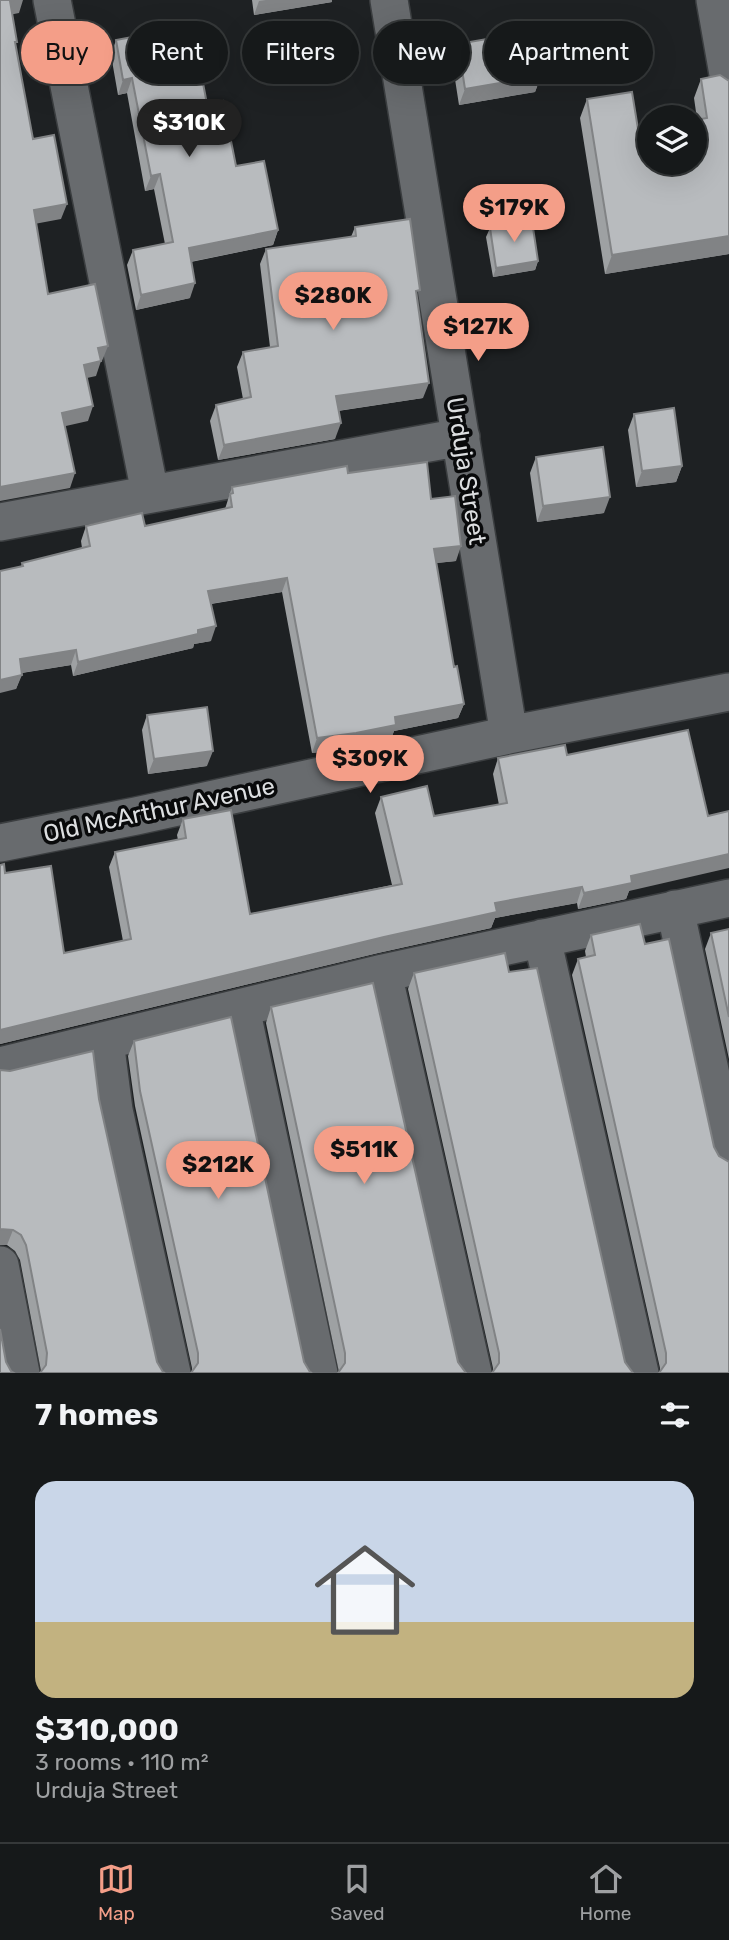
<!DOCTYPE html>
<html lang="en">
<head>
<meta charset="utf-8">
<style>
	body { margin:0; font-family:Rubik,sans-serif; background:#1f2223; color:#f1f3f6; height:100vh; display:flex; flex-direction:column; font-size:26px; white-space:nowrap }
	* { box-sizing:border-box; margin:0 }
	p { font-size:23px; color:#9ea0a2 }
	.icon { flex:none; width:38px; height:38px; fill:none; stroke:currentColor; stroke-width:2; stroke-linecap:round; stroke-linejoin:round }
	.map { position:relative; height:1373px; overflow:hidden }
	.panel { display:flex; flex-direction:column; background:#16191a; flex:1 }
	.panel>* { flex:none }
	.top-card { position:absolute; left:21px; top:21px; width:688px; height:63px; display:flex; gap:14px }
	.buttons { position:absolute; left:637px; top:105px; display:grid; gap:14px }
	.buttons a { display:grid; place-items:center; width:70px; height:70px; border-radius:50%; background:#16191a; box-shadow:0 7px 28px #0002,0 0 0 2px #353839; font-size:35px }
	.price { position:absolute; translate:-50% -60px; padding:0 16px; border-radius:24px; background:#f49e88; color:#111; font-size:23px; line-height:46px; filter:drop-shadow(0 2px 4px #0008) }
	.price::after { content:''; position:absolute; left:50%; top:42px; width:21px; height:16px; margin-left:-10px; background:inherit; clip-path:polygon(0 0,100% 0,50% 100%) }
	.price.current { background:#222; color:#fff }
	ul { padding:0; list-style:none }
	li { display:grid; align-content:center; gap:14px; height:371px; padding:0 35px }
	li span { display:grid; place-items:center; height:217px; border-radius:21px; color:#555 }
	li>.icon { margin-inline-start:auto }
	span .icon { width:126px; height:126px; fill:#fffc; stroke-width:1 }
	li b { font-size:30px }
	h2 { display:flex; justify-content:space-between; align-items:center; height:84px; padding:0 35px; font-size:30px }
	.pill { padding:0 24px; border-radius:32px; background:#16191a; box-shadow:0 7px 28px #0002,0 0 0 2px #353839; font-size:24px; line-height:63px }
	.pill.current { background:#f49e88; color:#111 }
	.tab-bar { display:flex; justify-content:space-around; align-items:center; height:98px; border-top:2px solid #353839; background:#16191a; font-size:19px; color:#9ea0a2 }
	.tab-bar a { display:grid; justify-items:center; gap:4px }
	.tab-bar .current { color:#f49e88 }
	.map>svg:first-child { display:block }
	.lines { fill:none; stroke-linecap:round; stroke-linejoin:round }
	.street-casing { stroke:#3b3e40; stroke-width:40 }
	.street { stroke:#686b6e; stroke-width:37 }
	.wall { fill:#9ea1a3 }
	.shaded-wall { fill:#818385 }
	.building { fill:#b8bbbe; stroke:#818385; stroke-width:2 }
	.labels { text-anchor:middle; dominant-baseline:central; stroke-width:7; stroke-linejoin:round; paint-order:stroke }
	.street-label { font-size:24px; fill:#dcdee0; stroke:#090a0b }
</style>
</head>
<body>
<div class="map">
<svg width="729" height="1373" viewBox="0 0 729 1373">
	<rect width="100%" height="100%" fill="#1e2123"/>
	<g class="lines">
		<defs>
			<path id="street" d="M52,0L150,493
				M389,0L509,735
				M715,0L729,80
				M0,522L461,437
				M0,843L136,816L509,735L729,692
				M675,909L729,1158
				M542,938L640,1373
				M383,973L473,1373
				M241,1008L319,1373
				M105,1041L114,1110L172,1373
				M0,1066L383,973L729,898
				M0,1265L21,1373"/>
		</defs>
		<use href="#street" class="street-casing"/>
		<use href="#street" class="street"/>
	</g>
	<path class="wall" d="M252,0H332V2L254,15Z
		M116,40L207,104L236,166L278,230L273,245L191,262L190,298L136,310L127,265L133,250L165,244L154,189L145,191L127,93L118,95L111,55Z
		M458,44L541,76L535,92L459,105L452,60Z
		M701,79L729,81V254L605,274L580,118L587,99L638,129L697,119L694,98Z
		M355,227L417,297L423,398L338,411L335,439L218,460L210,421L216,405L243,399L237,367L243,352L270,347L260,264L266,249L351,237Z
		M490,228L538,261L535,270L493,277L486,237Z
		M634,414L682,466L676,482L636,487L628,430Z
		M536,457L604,513L537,522L530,473Z
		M348,473L431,499L456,561L436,563L454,667L464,704L458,718L394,731L391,739L350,748L312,753L282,592L211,604V641L194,644L193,648L73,676L71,665L22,673L16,689L21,567L22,563L82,548L81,541L86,526H145L225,509L232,487Z
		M147,715L207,766L148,774L142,730Z
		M567,755L708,816L629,891L626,899L578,909L577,903L495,918L491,928L378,953L0,1044L5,873L64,953L123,941L109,867L115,852L178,840L177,835L183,819L250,914L392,885L375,813L381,797L434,816L499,805L493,774L498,758Z
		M729,929V1059L705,949L711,933Z
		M591,935L645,944L714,1147L719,1156L728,1162L729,1373L660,1372V1368L572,975L578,959L586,957L585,951Z
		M509,972L625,1362L631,1372H493V1368L408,989L414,973Z
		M271,1007L458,1362L464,1372H339L266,1023Z
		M134,1041L304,1362L310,1372H192V1368L135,1106L128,1056Z
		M0,1070L99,1099L157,1362L163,1372L41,1371L20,1260L15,1251L7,1245H0Z"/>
	<path class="shaded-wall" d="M14,0H23L19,13L4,16L10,1Z
		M266,0H332V2L254,15L259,1Z
		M541,76L535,92L459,105L465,89Z
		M132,78L127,93L118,95L123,80Z
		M160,174L154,189L145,191L151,176Z
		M67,204L61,219L29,225L34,210Z
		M278,230L273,245L184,263L189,248Z
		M729,236V254L605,274L612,255Z
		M538,261L535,270L493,277L496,268Z
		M195,283L190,298L136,310L141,295Z
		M108,346L102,361L93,363L98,348Z
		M101,361L96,376L78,380L84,365Z
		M429,383L423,398L330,412L336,396Z
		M93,406L88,421L57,428L62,413Z
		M341,423L335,439L218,460L224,445Z
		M682,466L676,482L636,487L642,471Z
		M75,473L70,488L0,501V487Z
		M610,497L604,513L537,522L543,506Z
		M461,546L456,561L428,564L434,549Z
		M287,578L282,592L203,605L208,591Z
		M216,626L211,641L194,644L193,648L73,676L78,662Z
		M76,650L71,665L14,674L20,659Z
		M22,675L16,689L0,693V680Z
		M464,704L458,718L394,731L391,739L350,748L312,753L317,738L395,717Z
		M213,751L207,766L148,774L154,759Z
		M729,854V868L629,891L626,899L578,909L584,893L631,876Z
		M582,887L577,903L495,918L491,928L378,953L0,1044V1030L495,903Z
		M0,1229L13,1230L7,1245H0Z"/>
	<path class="building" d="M0,0H14L10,1L17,42H15L33,139L54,135L67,204L34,210L48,294L95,284L108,346L98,348L101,361L84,365L93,406L62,413L75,473L0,487Z
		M192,26L207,104L223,101L236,166L264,161L278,230L189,248L195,283L141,295L133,250L173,242L160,174L151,176L132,78L123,80L116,40Z
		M534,31L541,76L465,89L458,44Z
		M720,75L729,81V236L612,255L587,99L632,92L638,129L649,127V163H695V120L707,118L701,79Z
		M410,219L420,290L416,291L429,383L336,396L341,423L224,445L216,405L251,397L243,352L278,346L266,249L356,236L355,227Z
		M532,221L538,261L496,268L490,228Z
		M674,408L682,466L642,471L634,414Z
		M603,447L610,497L543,506L536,457Z
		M427,462L431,499L455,496L461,546L434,549L454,667L457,666L464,704L395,717L396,725L356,733L317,738L287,578L208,591L216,626L198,630V634L78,662L76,650L20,659L22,675L0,680V571L23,566L22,563L90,546L86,526L142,513L145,526L232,507L230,494L233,493L232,487L347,466L348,473Z
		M207,707L213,751L154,759L147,715Z
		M688,730L708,816L729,811V854L631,876L632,883L584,893L582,887L495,903L497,912L384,937L0,1030V865L4,864L5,873L51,866L64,953L131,939L115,852L186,838L183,819L231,810L250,914L402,884L381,797L427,786L434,816L507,803L498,758L565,745L567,755Z
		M640,924L645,944L669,939L714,1147L719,1156L729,1162V1373H659L666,1363V1353L578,959L595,955L591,935Z
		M729,929V1017L711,933Z
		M505,953L509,972L537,968L625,1362L633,1373H492L499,1363V1353L414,973Z
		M373,983L458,1362L466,1373H338L345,1363V1353L271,1007Z
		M231,1017L304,1362L310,1372L312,1373H191L198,1363V1353L140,1091L134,1041Z
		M93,1051L99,1099L157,1362L163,1372L165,1373H40L46,1365L47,1353L26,1245L21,1235L13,1230L0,1229V1070L10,1071Z
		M0,1329L6,1362L11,1371L14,1373H0Z"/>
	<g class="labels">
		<g class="street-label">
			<text transform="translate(466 471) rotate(81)">Urduja Street</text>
			<text transform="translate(159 810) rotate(-12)">Old McArthur Avenue</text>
		</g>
	</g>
</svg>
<div class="buttons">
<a><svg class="icon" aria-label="layers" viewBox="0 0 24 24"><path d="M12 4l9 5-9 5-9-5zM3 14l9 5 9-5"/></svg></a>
</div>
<b class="price current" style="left:189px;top:159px">$310K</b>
<b class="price" style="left:514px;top:244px">$179K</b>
<b class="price" style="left:333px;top:332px">$280K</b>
<b class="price" style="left:478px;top:363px">$127K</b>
<b class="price" style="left:370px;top:795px">$309K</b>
<b class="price" style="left:364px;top:1186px">$511K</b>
<b class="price" style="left:218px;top:1201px">$212K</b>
<div class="top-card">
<a class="pill current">Buy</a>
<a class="pill">Rent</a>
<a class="pill">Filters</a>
<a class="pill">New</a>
<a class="pill">Apartment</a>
</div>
</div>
<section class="panel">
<h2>7 homes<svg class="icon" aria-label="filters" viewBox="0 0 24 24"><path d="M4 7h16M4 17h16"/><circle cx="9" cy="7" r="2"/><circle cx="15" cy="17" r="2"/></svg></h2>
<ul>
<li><span style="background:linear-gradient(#c9d6e8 65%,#c2b280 0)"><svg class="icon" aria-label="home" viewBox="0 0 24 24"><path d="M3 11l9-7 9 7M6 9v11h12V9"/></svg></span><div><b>$310,000</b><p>3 rooms · 110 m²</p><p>Urduja Street</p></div></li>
</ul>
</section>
<nav class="tab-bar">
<a class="current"><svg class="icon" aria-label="map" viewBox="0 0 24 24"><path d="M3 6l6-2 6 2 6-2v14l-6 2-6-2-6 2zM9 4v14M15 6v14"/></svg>Map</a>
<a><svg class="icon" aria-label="saved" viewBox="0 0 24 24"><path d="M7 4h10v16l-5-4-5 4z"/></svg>Saved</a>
<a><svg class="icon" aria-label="home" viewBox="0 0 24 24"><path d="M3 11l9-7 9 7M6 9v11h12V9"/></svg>Home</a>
</nav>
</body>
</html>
